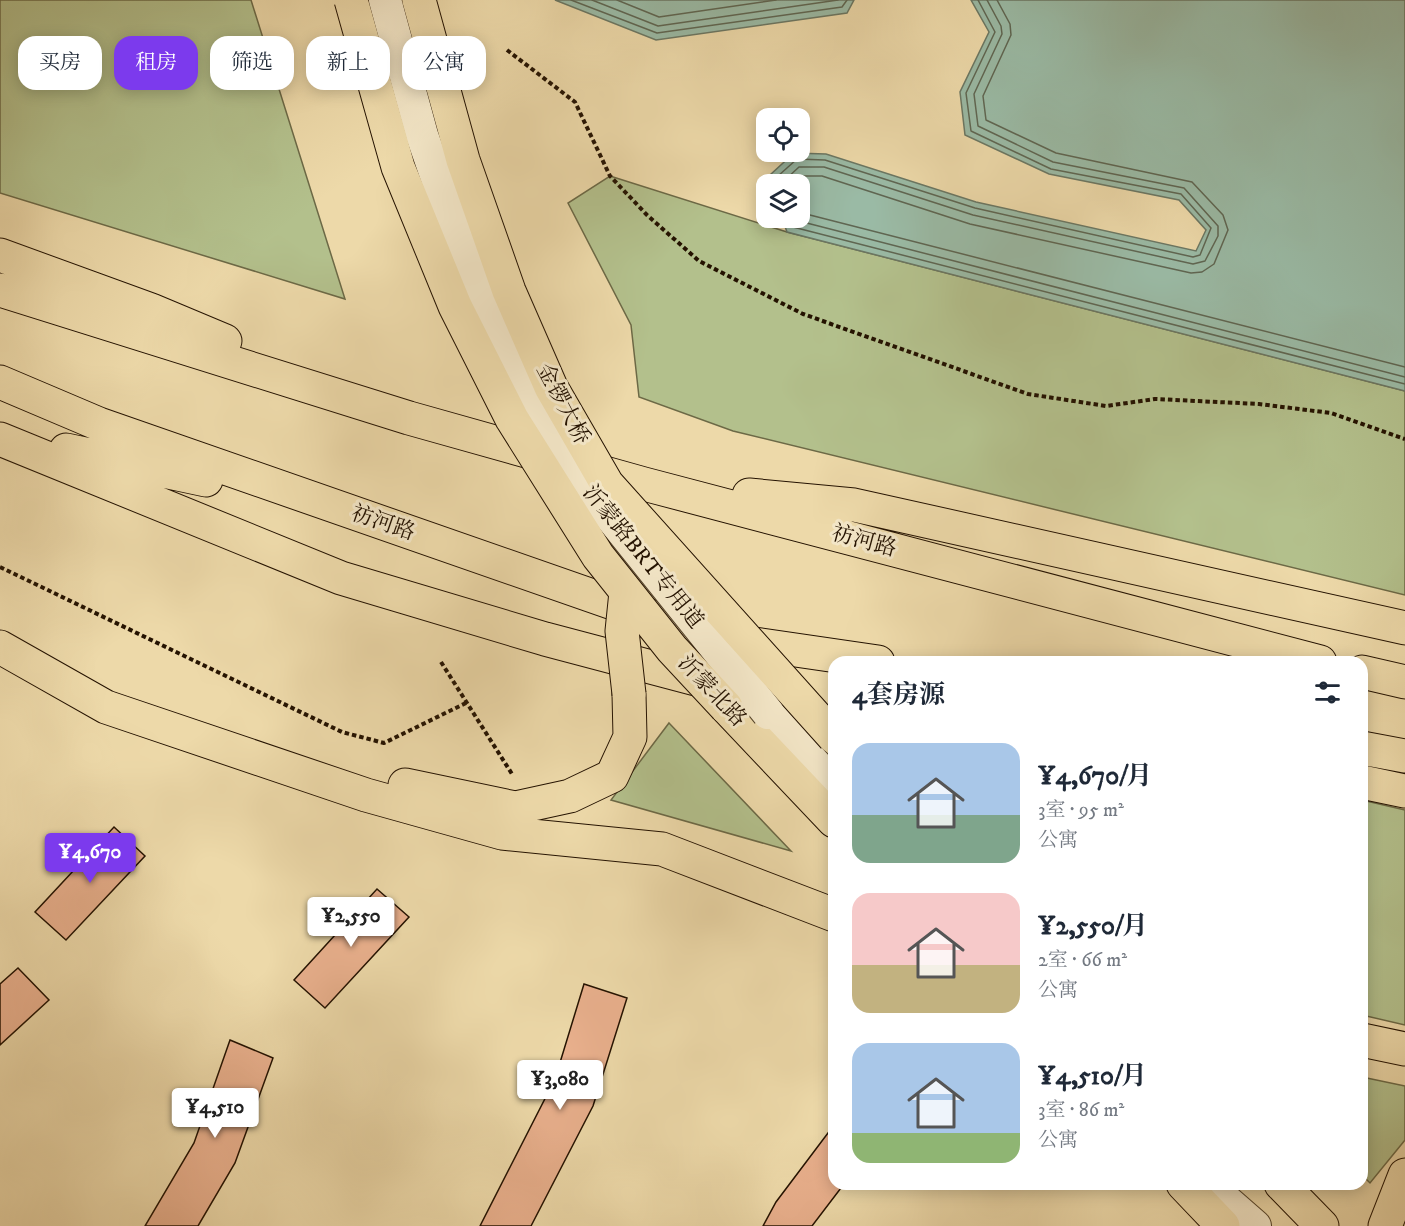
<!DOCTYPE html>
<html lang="zh">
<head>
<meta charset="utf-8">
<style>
	body { margin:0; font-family:"IM FELL DW Pica","Noto Serif SC",serif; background:#f2f2f3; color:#1f2937; height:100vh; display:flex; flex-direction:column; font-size:22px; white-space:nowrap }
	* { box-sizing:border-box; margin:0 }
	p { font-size:20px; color:#747a83 }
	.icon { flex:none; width:33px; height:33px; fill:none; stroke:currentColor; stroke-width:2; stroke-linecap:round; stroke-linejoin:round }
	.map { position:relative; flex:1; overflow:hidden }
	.details { position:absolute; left:828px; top:656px; width:540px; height:534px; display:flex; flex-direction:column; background:#fff; border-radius:18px; box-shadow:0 3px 15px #0003 }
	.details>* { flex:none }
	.hud { position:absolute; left:18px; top:36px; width:570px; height:54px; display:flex; gap:12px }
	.controls { position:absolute; left:756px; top:108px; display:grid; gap:12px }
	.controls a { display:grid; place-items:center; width:54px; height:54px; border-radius:12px; background:#fff; box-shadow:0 3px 15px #0003; font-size:30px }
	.price { position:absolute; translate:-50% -51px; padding:0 14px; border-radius:6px; background:#fff; color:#222; font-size:20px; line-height:39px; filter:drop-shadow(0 2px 3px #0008) }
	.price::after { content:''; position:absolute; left:50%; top:36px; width:18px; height:14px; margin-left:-9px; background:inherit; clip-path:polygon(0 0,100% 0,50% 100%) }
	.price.on { background:#7c3aed; color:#fff }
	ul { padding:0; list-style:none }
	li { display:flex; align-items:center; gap:18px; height:150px; padding:0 24px }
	li span { display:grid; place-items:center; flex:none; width:168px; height:120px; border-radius:18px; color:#555 }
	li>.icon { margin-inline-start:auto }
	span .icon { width:72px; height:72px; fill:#fffc; stroke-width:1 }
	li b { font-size:26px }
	h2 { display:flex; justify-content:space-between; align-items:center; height:72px; padding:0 24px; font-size:26px }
	.chip { padding:0 21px; border-radius:18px; background:#fff; box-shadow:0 3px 15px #0003; font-size:21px; line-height:54px }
	.chip.on { background:#7c3aed; color:#fff }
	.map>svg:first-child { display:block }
	.green { fill:#b3c08c; stroke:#6c6946; stroke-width:1.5 }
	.water { fill:#9abaa5; stroke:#6b7763; stroke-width:1.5 }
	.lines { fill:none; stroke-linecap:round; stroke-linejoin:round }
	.shore { stroke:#5f6652; stroke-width:1.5 }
	.building { fill:#e9b08d; stroke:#241200; stroke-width:1.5 }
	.minor-casing { stroke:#56442a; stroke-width:34 }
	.major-casing { stroke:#241200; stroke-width:35 }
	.path { stroke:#241200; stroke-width:4; stroke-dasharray:4.5 3; stroke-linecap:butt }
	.minor { stroke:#f3e6c7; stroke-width:32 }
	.major { stroke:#edd9a9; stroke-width:33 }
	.minor-bridge-casing { stroke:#56442a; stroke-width:34; stroke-linecap:butt }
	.major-bridge-casing { stroke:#241200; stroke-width:35; stroke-linecap:butt }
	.minor-bridge { stroke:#f3e6c7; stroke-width:32 }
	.major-bridge { stroke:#edd9a9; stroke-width:33 }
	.labels { text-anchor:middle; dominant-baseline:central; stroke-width:6; stroke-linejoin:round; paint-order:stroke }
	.street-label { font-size:22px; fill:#241200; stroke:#f3e6c7 }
</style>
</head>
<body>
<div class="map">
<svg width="1405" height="1226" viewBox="0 0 1405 1226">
	<rect width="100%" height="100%" fill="#edd9a9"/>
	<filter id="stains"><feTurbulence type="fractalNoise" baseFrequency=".00333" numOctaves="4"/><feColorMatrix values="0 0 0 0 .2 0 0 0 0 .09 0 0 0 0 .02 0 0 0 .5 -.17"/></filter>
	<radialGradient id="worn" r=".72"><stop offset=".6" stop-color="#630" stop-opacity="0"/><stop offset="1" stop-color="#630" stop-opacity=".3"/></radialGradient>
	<path class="green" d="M0,0H251L345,299L0,193Z
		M610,176L787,232L1405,391V595L733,431L639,397L631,325L568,203Z
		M669,723L791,851L611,800Z
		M1362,800L1405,810V1025L1362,1015Z
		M1362,1077L1405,1086V1140L1370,1183L1362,1175Z"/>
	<path class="water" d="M555,0H854L847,13L656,40Z
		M971,0H1405V391L787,232L782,218H800V184H773L770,175L794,153L826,154L976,202L1196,251L1206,230L1179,200L1049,174L965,135L960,92L989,32Z"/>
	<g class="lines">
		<path class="shore" d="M571,0L657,33L842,7L847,0
			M592,0L658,26L838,0
			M617,0L659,17L776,0
			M778,184V176L797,159L825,160L975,208L1193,257L1200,255L1211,228L1181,194L1051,169L971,131L966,93L995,32L978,0
			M786,184V179L799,167H824L973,215L1193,264L1205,261L1218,236V226L1184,188L1053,162L978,126L974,94L1002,34L1001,26L987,0
			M795,184L803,176H822L970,224L1191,273L1202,272L1214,264L1228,230L1223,215L1192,182L1056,153L986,120L983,96L1011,35L1010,24L997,0
			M800,203L806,214L1405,367
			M789,218L793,227L1405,384
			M797,218L799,221L1405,377"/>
	</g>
	<path class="building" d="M114,827L145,856L66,940L35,912Z
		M377,889L409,917L325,1008L294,980Z
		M18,968L49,1000L0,1045V984Z
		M584,984L627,998L593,1106L531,1226H480L555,1079Z
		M230,1040L273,1058L235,1163L198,1226H145L194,1143Z
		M834,1125V1184H844L812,1226H763L776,1202Z"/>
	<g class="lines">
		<defs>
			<path id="minor" d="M768,713L834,785
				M1207,1184L1255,1226"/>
			<path id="major" d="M0,255L151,310L225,341
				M0,290L409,418L644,484L1320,662
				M0,382L99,424L713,638L878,662
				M0,439L341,578L545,639L715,684
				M66,450L206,480
				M749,495L854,505L1405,628
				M0,647L106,707L366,795L502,833L662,849L834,915
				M1362,672L1405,682
				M726,707L834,821
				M1362,748L1405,756
				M1362,782L1405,791
				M405,785L515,808L570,796L612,776L630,737L629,694
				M1362,1040L1405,1049
				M1183,1184L1223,1226
				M1281,1184L1322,1226
				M1385,1226L1405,1175"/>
		</defs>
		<use href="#minor" class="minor-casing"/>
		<use href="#major" class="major-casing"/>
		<path class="path" d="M507,50L575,102L610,176L647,215L699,261L803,314L1028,394L1106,406L1155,399L1259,404L1331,413L1405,439
			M0,567L342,732L384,743L466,703
			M441,662L512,774"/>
		<use href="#minor" class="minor"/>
		<use href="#major" class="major"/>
		<defs>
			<path id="minor-bridge" d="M385,0L422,135L463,253L522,386L558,451L768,713"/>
			<path id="major-bridge" d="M351,0L398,167L455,306L512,419L598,556L672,649L726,707
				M419,0L463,160L509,291L551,387L607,484L834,737
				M626,592L622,631L629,694"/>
		</defs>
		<use href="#minor-bridge" class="minor-bridge-casing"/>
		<use href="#major-bridge" class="major-bridge-casing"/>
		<use href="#minor-bridge" class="minor-bridge"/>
		<use href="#major-bridge" class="major-bridge"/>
	</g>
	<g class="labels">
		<g class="street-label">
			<text transform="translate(563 404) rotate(62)">金锣大桥</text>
			<text transform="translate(383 523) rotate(19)">祊河路</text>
			<text transform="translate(864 541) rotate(15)">祊河路</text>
			<text transform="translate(643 557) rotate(51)">沂蒙路BRT专用道</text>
			<text transform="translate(712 691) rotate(47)">沂蒙北路</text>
		</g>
	</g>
	<rect width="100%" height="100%" filter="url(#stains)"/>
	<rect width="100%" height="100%" fill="url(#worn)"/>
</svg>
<div class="controls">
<a><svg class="icon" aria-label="locate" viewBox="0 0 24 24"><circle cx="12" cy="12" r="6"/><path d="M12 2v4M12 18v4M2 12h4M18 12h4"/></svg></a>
<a><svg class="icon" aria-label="layers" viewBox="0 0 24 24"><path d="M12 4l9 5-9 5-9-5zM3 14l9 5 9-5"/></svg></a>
</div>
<b class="price on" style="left:90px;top:884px">¥4,670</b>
<b class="price" style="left:351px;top:948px">¥2,550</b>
<b class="price" style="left:560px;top:1111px">¥3,080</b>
<b class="price" style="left:215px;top:1139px">¥4,510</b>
<div class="hud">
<a class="chip">买房</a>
<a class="chip on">租房</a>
<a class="chip">筛选</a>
<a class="chip">新上</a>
<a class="chip">公寓</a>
</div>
<section class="details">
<h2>4套房源<svg class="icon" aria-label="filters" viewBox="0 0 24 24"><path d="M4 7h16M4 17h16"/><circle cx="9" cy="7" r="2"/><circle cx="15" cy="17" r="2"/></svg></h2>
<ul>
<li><span style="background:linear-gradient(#a9c7e8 60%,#7fa58c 0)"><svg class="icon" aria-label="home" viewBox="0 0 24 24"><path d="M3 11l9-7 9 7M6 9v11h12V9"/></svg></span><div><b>¥4,670/月</b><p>3室 · 95 m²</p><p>公寓</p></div></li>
<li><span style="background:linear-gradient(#f6c9c9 60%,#c2b280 0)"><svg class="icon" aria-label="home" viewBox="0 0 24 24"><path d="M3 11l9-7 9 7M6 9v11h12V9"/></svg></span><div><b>¥2,550/月</b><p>2室 · 66 m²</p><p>公寓</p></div></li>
<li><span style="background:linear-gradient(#a9c7e8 75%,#8fb573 0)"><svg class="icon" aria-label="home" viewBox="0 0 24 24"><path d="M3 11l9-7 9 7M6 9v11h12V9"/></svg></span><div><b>¥4,510/月</b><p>3室 · 86 m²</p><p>公寓</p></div></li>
</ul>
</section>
</div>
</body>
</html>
